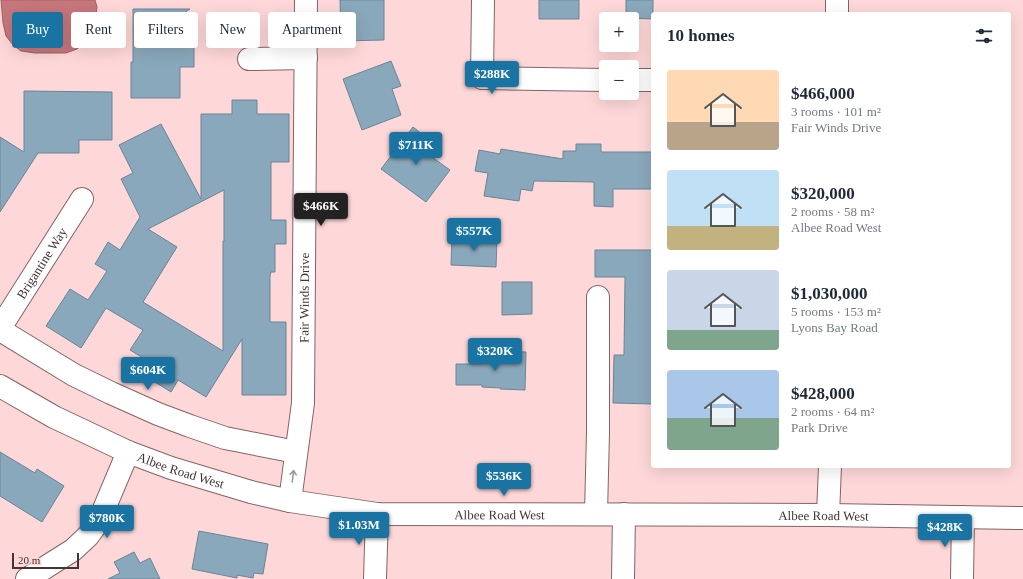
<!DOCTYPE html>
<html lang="en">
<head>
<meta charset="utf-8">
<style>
	body { margin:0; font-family:"Times New Roman",serif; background:#f6f6f7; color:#1f2937; height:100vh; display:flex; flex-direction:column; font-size:15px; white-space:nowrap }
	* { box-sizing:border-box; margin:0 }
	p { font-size:13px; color:#747a83 }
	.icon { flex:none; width:22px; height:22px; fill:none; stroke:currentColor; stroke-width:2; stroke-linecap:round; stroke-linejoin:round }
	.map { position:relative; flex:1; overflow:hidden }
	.details { position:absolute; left:651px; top:12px; width:360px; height:456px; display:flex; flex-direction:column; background:#fff; border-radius:4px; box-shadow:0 4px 16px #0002 }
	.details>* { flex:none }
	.top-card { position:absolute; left:12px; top:12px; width:380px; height:36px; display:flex; gap:8px }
	.controls { position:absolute; left:599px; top:12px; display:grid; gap:8px }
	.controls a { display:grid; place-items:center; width:40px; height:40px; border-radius:4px; background:#fff; box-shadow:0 4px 16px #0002; font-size:20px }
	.scale { position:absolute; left:12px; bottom:10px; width:67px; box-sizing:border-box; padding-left:4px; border:2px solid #433435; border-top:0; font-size:11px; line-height:14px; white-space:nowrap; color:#433435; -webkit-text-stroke:3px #fed7d8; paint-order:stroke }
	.price { position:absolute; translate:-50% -34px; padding:0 9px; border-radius:4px; background:#1a74a3; color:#fff; font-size:13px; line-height:26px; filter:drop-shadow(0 1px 2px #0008) }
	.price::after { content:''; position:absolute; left:50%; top:24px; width:12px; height:9px; margin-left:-6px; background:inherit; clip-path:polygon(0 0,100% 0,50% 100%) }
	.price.on { background:#222; color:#fff }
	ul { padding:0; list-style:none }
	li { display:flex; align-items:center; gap:12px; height:100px; padding:0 16px }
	li span { display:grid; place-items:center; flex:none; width:112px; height:80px; border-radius:4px; color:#555 }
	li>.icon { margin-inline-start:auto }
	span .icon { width:48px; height:48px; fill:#fffc; stroke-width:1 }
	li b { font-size:17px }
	h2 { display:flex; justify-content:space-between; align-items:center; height:48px; padding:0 16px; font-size:17px }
	.chip { padding:0 14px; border-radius:4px; background:#fff; box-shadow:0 4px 16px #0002; font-size:14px; line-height:36px }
	.chip.on { background:#1a74a3; color:#fff }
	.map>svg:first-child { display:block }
	.water { fill:#c7767a; stroke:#9f6265 }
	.building { fill:#8aa8bb; stroke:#698598; fill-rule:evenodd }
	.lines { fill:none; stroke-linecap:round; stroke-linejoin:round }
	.minor-casing { stroke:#846364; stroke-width:24 }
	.minor { stroke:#fff; stroke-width:22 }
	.oneway { stroke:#a19a9a }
	.labels { text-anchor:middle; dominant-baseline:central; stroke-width:3.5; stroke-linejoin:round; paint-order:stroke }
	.street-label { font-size:13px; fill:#433435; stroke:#fed7d8 }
</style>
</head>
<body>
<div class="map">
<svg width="1023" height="579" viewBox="0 0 1023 579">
	<rect width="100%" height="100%" fill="#fed7d8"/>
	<path class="water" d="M1,0H95L97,7L94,32L86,41L77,49L66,53H35L21,51L13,45L6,36L3,23Z"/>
	<path class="building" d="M340,0H384V40L341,41Z
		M539,0H579V19H539Z
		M626,0H653V19L626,18Z
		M133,9H190L138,41H194V67H180V98H131V62H133Z
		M391,61L401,86L392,89L401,115L362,130L343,79Z
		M24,91L112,92V140H79V153H38L0,212V137L24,152Z
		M232,100H257V114H289V162H271V220H286V244H275V272H271L270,276V322H286V395H242V339L206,397L178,380L171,392L150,379L155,371L143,363L145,359L130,350L143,330L106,308L81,348L46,326L70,289L88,300L107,271L95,264L108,242L120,250L140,217L121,179L133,173L119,145L161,124L201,199V114H232ZM224,190V241H223V351L143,302L177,247L148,229Z
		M413,127L436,145L429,155L450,170L426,202L381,169Z
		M576,144H601V152H653V189H613V207L594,206V182L534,181L532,191L521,189L519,201L484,196L488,173L475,171L479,150L500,154L501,149L563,159V151H576Z
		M452,238L497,240L496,267L451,265Z
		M595,250H653V404L613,403L614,355H624L625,277H595Z
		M502,282H532V314L502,315Z
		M501,351L526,352L525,390L500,389L501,388L482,387V385H456V364H482V354H501Z
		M0,452L35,473L37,469L64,486L42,522L0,496Z
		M199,531L268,544L263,574L254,573L253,578L237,575V578L192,569Z
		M134,552L140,563L150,558L160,579H108L120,573L114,562Z"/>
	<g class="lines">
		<defs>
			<g id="minor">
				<path d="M483,0L482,78L606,80"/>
				<path d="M837,14V0"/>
				<path d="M249,59L306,58"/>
				<path d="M632,80H653"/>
				<path id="s1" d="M0,328L82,199"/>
				<path d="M0,330L74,375L111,393L158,414L190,426L225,438L296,452"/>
				<path id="s2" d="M0,386L54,417L90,434L128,452L171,468L251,492L290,501L377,514L828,515L1023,518"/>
				<path id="s3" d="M290,501L303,403L306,0"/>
				<path d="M596,514L598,432V297"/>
				<path d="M828,515L830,466"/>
				<path d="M27,579L73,550L88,536L99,521L128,452"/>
				<path d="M375,579L377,514"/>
				<path d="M623,579L624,514"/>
				<path d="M962,579L963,517"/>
			</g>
		</defs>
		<use href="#minor" class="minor-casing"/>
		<use href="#minor" class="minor"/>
	</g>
	<defs><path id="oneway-shaft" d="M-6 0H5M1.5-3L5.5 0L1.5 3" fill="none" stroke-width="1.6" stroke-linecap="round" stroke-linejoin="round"/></defs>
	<use class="oneway" href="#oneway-shaft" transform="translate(293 476) rotate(-82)"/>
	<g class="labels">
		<g class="street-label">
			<text stroke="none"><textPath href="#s1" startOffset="77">Brigantine Way</textPath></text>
			<text stroke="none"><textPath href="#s3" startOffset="204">Fair Winds Drive</textPath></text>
			<text stroke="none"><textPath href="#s2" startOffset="200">Albee Road West</textPath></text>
			<text stroke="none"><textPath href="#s2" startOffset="524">Albee Road West</textPath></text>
			<text stroke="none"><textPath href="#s2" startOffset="848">Albee Road West</textPath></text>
		</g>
	</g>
</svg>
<div class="controls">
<a>+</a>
<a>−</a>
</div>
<div class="scale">20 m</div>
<b class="price" style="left:492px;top:95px">$288K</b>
<b class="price" style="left:416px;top:166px">$711K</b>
<b class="price on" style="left:321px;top:227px">$466K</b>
<b class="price" style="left:474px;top:252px">$557K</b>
<b class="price" style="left:495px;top:372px">$320K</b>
<b class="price" style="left:148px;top:391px">$604K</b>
<b class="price" style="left:504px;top:497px">$536K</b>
<b class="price" style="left:107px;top:539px">$780K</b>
<b class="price" style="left:359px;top:546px">$1.03M</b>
<b class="price" style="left:945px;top:548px">$428K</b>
<div class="top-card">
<a class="chip on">Buy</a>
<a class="chip">Rent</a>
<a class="chip">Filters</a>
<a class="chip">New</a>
<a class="chip">Apartment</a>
</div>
<section class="details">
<h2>10 homes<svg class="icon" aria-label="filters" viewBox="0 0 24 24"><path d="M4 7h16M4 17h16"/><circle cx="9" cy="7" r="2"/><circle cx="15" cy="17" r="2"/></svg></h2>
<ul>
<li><span style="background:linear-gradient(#ffd9b3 65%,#b9a48a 0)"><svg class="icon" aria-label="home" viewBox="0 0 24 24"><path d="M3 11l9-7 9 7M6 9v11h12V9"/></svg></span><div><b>$466,000</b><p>3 rooms · 101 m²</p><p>Fair Winds Drive</p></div></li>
<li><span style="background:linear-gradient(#bfe0f5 70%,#c2b280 0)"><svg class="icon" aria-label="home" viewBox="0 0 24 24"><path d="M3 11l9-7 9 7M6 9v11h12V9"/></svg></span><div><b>$320,000</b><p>2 rooms · 58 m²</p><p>Albee Road West</p></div></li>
<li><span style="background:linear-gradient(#c9d6e8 75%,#7fa58c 0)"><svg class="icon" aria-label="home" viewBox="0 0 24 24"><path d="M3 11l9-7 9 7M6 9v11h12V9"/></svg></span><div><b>$1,030,000</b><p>5 rooms · 153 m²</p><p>Lyons Bay Road</p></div></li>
<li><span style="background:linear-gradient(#a9c7e8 60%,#7fa58c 0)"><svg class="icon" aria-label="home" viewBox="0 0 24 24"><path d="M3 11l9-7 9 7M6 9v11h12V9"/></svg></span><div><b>$428,000</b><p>2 rooms · 64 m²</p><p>Park Drive</p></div></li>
</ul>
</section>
</div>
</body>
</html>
